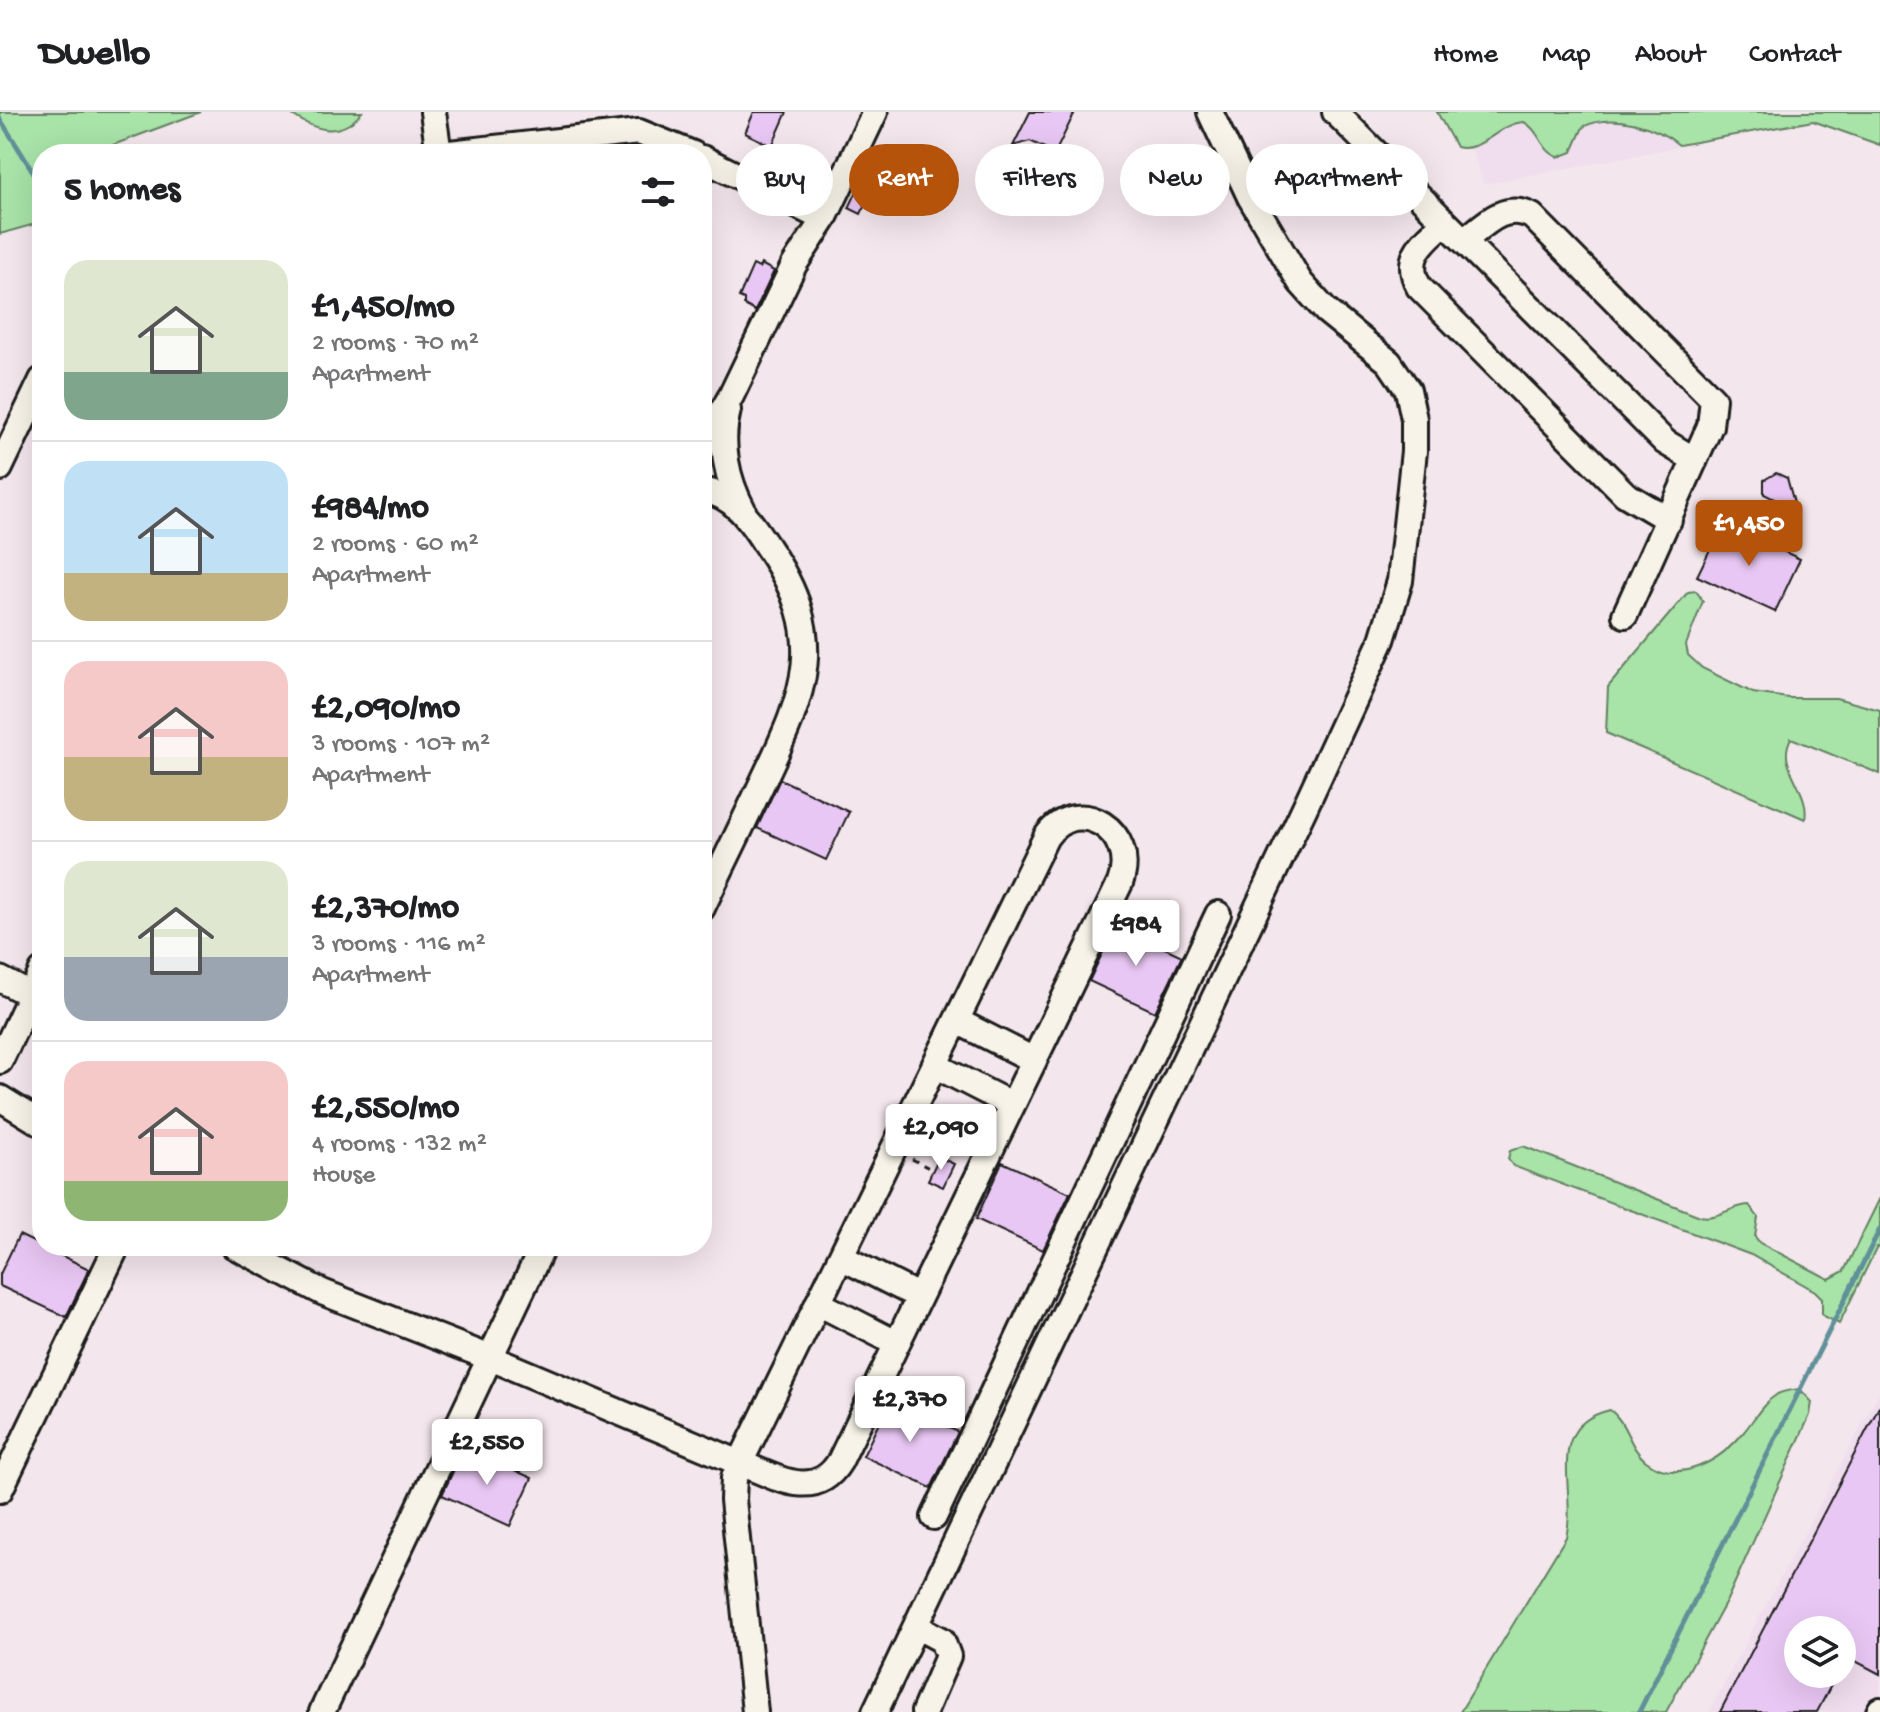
<!DOCTYPE html>
<html lang="en">
<head>
<meta charset="utf-8">
<style>
	body { margin:0; font-family:"Gochi Hand",sans-serif; background:#f2f2f2; color:#202124; height:100vh; display:flex; flex-direction:column; font-size:30px; white-space:nowrap }
	* { box-sizing:border-box; margin:0 }
	p { font-size:26px; color:#757577 }
	.icon { flex:none; width:44px; height:44px; fill:none; stroke:currentColor; stroke-width:2; stroke-linecap:round; stroke-linejoin:round }
	.map { position:relative; flex:1; overflow:hidden }
	.panel { position:absolute; left:32px; top:32px; width:680px; height:1112px; display:flex; flex-direction:column; background:#fff; border-radius:32px; box-shadow:0 8px 32px #0002 }
	.panel>* { flex:none }
	.top-card { position:absolute; left:736px; top:32px; width:760px; height:72px; display:flex; gap:16px }
	.buttons { position:absolute; left:1784px; top:1504px; display:grid; gap:16px }
	.buttons a { display:grid; place-items:center; width:72px; height:72px; border-radius:50%; background:#fff; box-shadow:0 8px 32px #0002; font-size:40px }
	.price { position:absolute; translate:-50% -68px; padding:0 18px; border-radius:8px; background:#fff; color:#222; font-size:26px; line-height:52px; filter:drop-shadow(0 2px 4px #0008) }
	.price::after { content:''; position:absolute; left:50%; top:48px; width:24px; height:18px; margin-left:-12px; background:inherit; clip-path:polygon(0 0,100% 0,50% 100%) }
	.price.selected { background:#b45309; color:#fff }
	ul { padding:0; list-style:none }
	li { display:flex; align-items:center; gap:24px; height:200px; padding:0 32px }
	li+li { border-top:2px solid #e0e0e0 }
	li span { display:grid; place-items:center; flex:none; width:224px; height:160px; border-radius:24px; color:#555 }
	li>.icon { margin-inline-start:auto }
	span .icon { width:96px; height:96px; fill:#fffc; stroke-width:1 }
	li b { font-size:34px }
	h2 { display:flex; justify-content:space-between; align-items:center; height:96px; padding:0 32px; font-size:34px }
	.pill { padding:0 28px; border-radius:36px; background:#fff; box-shadow:0 8px 32px #0002; font-size:28px; line-height:72px }
	.pill.selected { background:#b45309; color:#fff }
	header { display:flex; align-items:center; gap:48px; box-sizing:border-box; height:112px; padding:0 40px; background:#fff; border-bottom:2px solid #e0e0e0 }
	header strong { font-size:38px }
	nav { display:flex; gap:44px; margin-inline-start:auto; font-size:28px }
	.map>svg:first-child { display:block }
	.built { fill:#f0ddee; fill-rule:evenodd }
	.green { fill:#a8e3a8; stroke:#628062; stroke-width:2 }
	.lines { fill:none; stroke-linecap:round; stroke-linejoin:round }
	.stream { stroke:#609098; stroke-width:5 }
	.building { fill:#e9c7f4; stroke:#1c1c1c; stroke-width:2 }
	.minor-casing { stroke:#1c1c1c; stroke-width:30 }
	.path { stroke:#1c1c1c; stroke-width:3; stroke-dasharray:6 6; stroke-linecap:butt }
	.minor { stroke:#f7f3e8; stroke-width:24 }
</style>
</head>
<body>
<header>
<strong>Dwello</strong>
<nav><a>Home</a><a>Map</a><a>About</a><a>Contact</a></nav>
</header>
<div class="map">
<svg width="1880" height="1600" viewBox="0 0 1880 1600">
	<rect width="100%" height="100%" fill="#f3e6ec"/>
	<filter id="ink" filterUnits="userSpaceOnUse"><feTurbulence type="fractalNoise" baseFrequency=".0125" numOctaves="2"/><feDisplacementMap in="SourceGraphic" scale="16" xChannelSelector="R" yChannelSelector="G"/><feConvolveMatrix kernelMatrix="1 2 1 2 8 2 1 2 1" color-interpolation-filters="sRGB"/></filter>
	<g filter="url(#ink)">
		<path class="built" d="M1459,0H1880V33L1813,9L1484,72Z
			M1880,1279V1600H1709ZM1798,1518H1842V1562H1798Z"/>
		<path class="green" d="M0,0H201L89,42H42V110L0,122Z
			M288,0H362C340,28 313,18 288,0Z
			M1437,0H1880V33L1813,9L1679,33C1656,14 1612,0 1583,15L1572,40L1559,45C1542,41 1540,18 1524,10C1499,11 1481,42 1456,35Z
			M1696,479L1703,489L1686,533L1688,543L1702,556L1753,581L1788,586H1836L1880,598V662L1791,626C1775,655 1811,677 1805,707L1606,621L1608,575L1688,480Z
			M1523,1034L1700,1104C1718,1108 1730,1094 1749,1093L1758,1105L1755,1125L1760,1131L1829,1167L1844,1159L1880,1086V1136L1877,1135L1839,1212L1822,1203V1186L1815,1179L1751,1143L1513,1054L1508,1047L1510,1039Z
			M1800,1277L1812,1290L1810,1303L1727,1488L1666,1600H1460L1566,1425C1578,1377 1542,1314 1610,1298C1627,1310 1629,1336 1646,1349C1679,1374 1721,1348 1743,1321C1754,1308 1762,1292 1776,1283C1783,1278 1791,1278 1800,1277Z"/>
		<g class="lines">
			<path class="stream" d="M0,7L42,74
				M1639,1600L1880,1117"/>
		</g>
		<path class="building" d="M754,0H787L772,34L745,21Z
			M1030,0H1075L1055,41L1030,29L1013,34Z
			M866,60L886,69L876,91L868,87L861,102L849,96Z
			M761,152L774,159L755,199L744,193V187L739,185L753,153L759,156Z
			M1776,361L1787,366L1796,398L1764,382V368Z
			M1723,411L1800,447L1775,500L1697,464Z
			M780,667L849,700L826,748L757,716Z
			M1116,813L1182,844L1155,900L1089,869Z
			M939,1045L954,1052L943,1075L928,1068Z
			M1002,1050L1070,1081L1043,1138L976,1107Z
			M19,1123L89,1157L66,1205L0,1174V1162Z
			M890,1288L958,1320L931,1376L863,1344Z
			M1880,1293V1562L1842,1542V1518H1798V1562H1837L1817,1600H1720Z
			M464,1336L532,1366L510,1414L442,1383Z"/>
		<g class="lines">
			<defs>
				<path id="minor" d="M433,0L439,42
					M1335,0L1665,330L1695,348
					M440,42L639,20L693,42
					M702,46L824,107
					M1445,110C1424,129 1402,145 1419,175L1625,382L1669,408
					M1464,129C1485,112 1504,90 1532,104L1713,287L1710,314L1625,503
					M728,298C719,332 727,368 743,398
					M702,334L731,284L794,153L824,107L875,0
					M0,356L42,268
					M702,378C735,383 751,410 768,436C829,526 806,579 763,669C743,712 722,754 702,796
					M0,867L31,883
					M957,909L1032,947
					M0,949L42,859
					M936,954L1010,992
					M0,986L42,1012
					M234,1134L322,1180L488,1245L740,1351C774,1364 815,1391 840,1349L1120,771C1139,720 1078,680 1046,725L740,1351L734,1366L733,1388L755,1600
					M841,1145L918,1184
					M818,1191L896,1231
					M0,1378L117,1134
					M934,1405L1218,802
					M916,1514L942,1528L948,1544L924,1600
					M322,1600L543,1134
					M875,1600L1305,695L1382,528L1400,469L1414,339V307L1408,278L1389,250L1326,199L1300,170L1250,85L1210,0
					M1879,1600L1880,1598"/>
			</defs>
			<use href="#minor" class="minor-casing"/>
			<path class="path" d="M912,1047L933,1058"/>
			<use href="#minor" class="minor"/>
		</g>
	</g>
</svg>
<div class="buttons">
<a><svg class="icon" aria-label="layers" viewBox="0 0 24 24"><path d="M12 4l9 5-9 5-9-5zM3 14l9 5 9-5"/></svg></a>
</div>
<b class="price selected" style="left:1749px;top:456px">£1,450</b>
<b class="price" style="left:1136px;top:856px">£984</b>
<b class="price" style="left:941px;top:1060px">£2,090</b>
<b class="price" style="left:910px;top:1332px">£2,370</b>
<b class="price" style="left:487px;top:1375px">£2,550</b>
<div class="top-card">
<a class="pill">Buy</a>
<a class="pill selected">Rent</a>
<a class="pill">Filters</a>
<a class="pill">New</a>
<a class="pill">Apartment</a>
</div>
<section class="panel">
<h2>5 homes<svg class="icon" aria-label="filters" viewBox="0 0 24 24"><path d="M4 7h16M4 17h16"/><circle cx="9" cy="7" r="2"/><circle cx="15" cy="17" r="2"/></svg></h2>
<ul>
<li><span style="background:linear-gradient(#dfe7d0 70%,#7fa58c 0)"><svg class="icon" aria-label="home" viewBox="0 0 24 24"><path d="M3 11l9-7 9 7M6 9v11h12V9"/></svg></span><div><b>£1,450/mo</b><p>2 rooms · 70 m²</p><p>Apartment</p></div></li>
<li><span style="background:linear-gradient(#bfe0f5 70%,#c2b280 0)"><svg class="icon" aria-label="home" viewBox="0 0 24 24"><path d="M3 11l9-7 9 7M6 9v11h12V9"/></svg></span><div><b>£984/mo</b><p>2 rooms · 60 m²</p><p>Apartment</p></div></li>
<li><span style="background:linear-gradient(#f6c9c9 60%,#c2b280 0)"><svg class="icon" aria-label="home" viewBox="0 0 24 24"><path d="M3 11l9-7 9 7M6 9v11h12V9"/></svg></span><div><b>£2,090/mo</b><p>3 rooms · 107 m²</p><p>Apartment</p></div></li>
<li><span style="background:linear-gradient(#dfe7d0 60%,#9aa5b1 0)"><svg class="icon" aria-label="home" viewBox="0 0 24 24"><path d="M3 11l9-7 9 7M6 9v11h12V9"/></svg></span><div><b>£2,370/mo</b><p>3 rooms · 116 m²</p><p>Apartment</p></div></li>
<li><span style="background:linear-gradient(#f6c9c9 75%,#8fb573 0)"><svg class="icon" aria-label="home" viewBox="0 0 24 24"><path d="M3 11l9-7 9 7M6 9v11h12V9"/></svg></span><div><b>£2,550/mo</b><p>4 rooms · 132 m²</p><p>House</p></div></li>
</ul>
</section>
</div>
</body>
</html>
